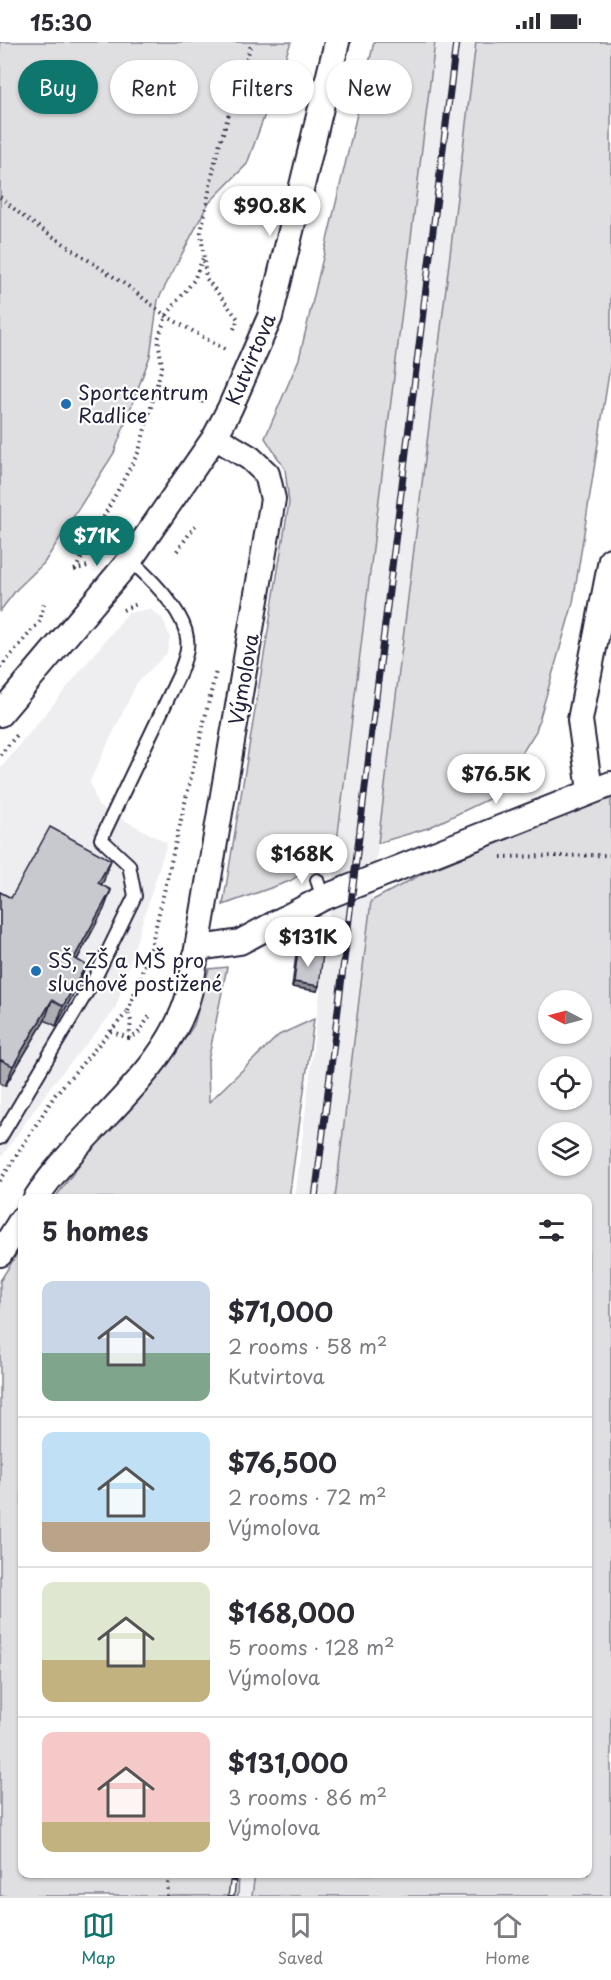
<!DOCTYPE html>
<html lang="en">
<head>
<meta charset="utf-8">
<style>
	body { margin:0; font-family:"Playpen Sans",sans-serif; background:#f7f7f7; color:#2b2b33; height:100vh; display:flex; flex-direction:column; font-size:22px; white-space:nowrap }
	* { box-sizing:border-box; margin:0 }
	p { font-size:20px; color:#7c7c81 }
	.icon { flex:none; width:33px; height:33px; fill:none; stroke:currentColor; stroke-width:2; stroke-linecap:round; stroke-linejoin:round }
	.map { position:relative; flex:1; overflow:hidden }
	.drawer { position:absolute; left:18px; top:1152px; width:574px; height:684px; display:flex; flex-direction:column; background:#fff; border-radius:12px; box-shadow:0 2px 4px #0004 }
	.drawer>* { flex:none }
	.banner { position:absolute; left:18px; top:18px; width:576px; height:54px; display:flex; gap:12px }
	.needle { width:39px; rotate:276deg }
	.fabs { position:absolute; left:538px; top:948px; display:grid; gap:12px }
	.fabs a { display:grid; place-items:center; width:54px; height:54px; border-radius:50%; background:#fff; box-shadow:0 2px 4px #0004; font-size:30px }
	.price { position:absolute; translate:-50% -51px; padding:0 14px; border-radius:21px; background:#fff; color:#222; font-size:20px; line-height:39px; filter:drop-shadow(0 2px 3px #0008) }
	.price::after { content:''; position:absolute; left:50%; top:36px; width:18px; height:14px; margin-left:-9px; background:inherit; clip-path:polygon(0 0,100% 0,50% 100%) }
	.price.selected { background:#0f766e; color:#fff }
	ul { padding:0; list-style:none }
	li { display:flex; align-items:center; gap:18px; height:150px; padding:0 24px }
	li+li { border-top:2px solid #e1e1e2 }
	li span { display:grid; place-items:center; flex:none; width:168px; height:120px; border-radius:12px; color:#555 }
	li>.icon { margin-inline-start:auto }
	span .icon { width:72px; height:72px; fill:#fffc; stroke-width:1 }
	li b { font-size:26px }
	h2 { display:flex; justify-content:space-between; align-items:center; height:72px; padding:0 24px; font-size:26px }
	.chip { padding:0 21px; border-radius:27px; background:#fff; box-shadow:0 2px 4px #0004; font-size:21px; line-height:54px }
	.chip.selected { background:#0f766e; color:#fff }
	.status { display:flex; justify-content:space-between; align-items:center; height:42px; padding:0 30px; background:#fff; direction:ltr }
	.status svg { height:16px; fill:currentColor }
	.menu { display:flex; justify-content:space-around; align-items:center; height:84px; border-top:2px solid #e1e1e2; background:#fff; font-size:16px; color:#7c7c81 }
	.menu a { display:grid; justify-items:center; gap:3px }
	.menu .selected { color:#0f766e }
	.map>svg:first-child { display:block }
	.built { fill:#eeeef1 }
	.green { fill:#dfdfe2; stroke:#80808e; stroke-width:1.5; fill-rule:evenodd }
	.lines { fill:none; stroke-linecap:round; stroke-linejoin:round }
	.service-casing { stroke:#22223b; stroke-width:16 }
	.minor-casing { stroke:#22223b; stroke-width:28 }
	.path { stroke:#22223b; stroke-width:4; stroke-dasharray:1.5 4.5; stroke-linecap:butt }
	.service { stroke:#fff; stroke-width:12 }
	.minor { stroke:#fff; stroke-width:24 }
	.rail-casing { stroke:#22223b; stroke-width:7 }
	.rail { stroke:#fff; stroke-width:4.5; stroke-dasharray:14; stroke-linecap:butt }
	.wall { fill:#acacb2; stroke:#22223b; stroke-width:1.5 }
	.shaded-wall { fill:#8c8c91; stroke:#22223b; stroke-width:1.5 }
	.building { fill:#c8c8cf; stroke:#22223b; stroke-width:1.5 }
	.poi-dot { fill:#1f6fb2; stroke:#fff; stroke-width:2 }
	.labels { text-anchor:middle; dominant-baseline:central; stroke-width:4.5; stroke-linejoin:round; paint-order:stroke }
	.street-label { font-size:20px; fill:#22223b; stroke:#fff }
	.poi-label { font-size:20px; fill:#22223b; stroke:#fff; text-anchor:start }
</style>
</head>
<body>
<div class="status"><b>15:30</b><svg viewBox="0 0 49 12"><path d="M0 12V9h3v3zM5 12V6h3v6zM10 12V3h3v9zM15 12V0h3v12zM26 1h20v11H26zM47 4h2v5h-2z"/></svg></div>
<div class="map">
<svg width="611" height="1854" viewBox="0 0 611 1854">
	<rect width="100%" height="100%" fill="#fff"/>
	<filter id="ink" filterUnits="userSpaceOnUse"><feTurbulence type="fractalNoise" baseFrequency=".0167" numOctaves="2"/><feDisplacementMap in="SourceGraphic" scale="12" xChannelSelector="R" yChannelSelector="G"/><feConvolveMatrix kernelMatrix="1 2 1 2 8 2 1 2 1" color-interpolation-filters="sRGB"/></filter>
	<g filter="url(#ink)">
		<path class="built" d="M435,0H476L335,1156H295Z
			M150,567L163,577L170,595L167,611L137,641L90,739L98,764L167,801L115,968L51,1044L0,1117V727L128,571Z
			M214,1832H255L252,1854H211Z"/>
		<path class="green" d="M0,0H291L247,122L208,162L158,258L150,314L114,411L44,521L17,547L0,569Z
			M374,0H435L336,808L290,839L223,863L289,461L285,427L265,396L299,317Z
			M476,0H611V318L573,561L536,689L495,754L428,786L378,801Z
			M611,754V1854H252L255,1832H588V1156H335L371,859L424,831ZM549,958H582V992H549ZM549,1024H582V1058H549ZM549,1090H582V1124H549Z
			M227,925L208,1019L209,1060L279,993L314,977L289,1156H55L90,1108L171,1017L194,983L209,927Z
			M22,1204V1832H239L238,1854H0V1239Z"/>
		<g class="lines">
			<defs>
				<path id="service" d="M317,838L323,856
					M0,1096L94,938L135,854L129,823L101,797L179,633C183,621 189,609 187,596C184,569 149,535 130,518"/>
				<path id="minor" d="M0,672L130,518L215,395L230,366L270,275L337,0
					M590,748L580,678L611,518
					M199,906L240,900L323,856L611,742
					M36,1156C81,1086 170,1031 190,948L273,457L267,432L250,416L215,395
					M0,1212L22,1177"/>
			</defs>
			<use href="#service" class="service-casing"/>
			<use href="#minor" class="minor-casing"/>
			<path class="path" d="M0,155L25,176L129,245L166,274L226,308
				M234,287L238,277L206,236L201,190L217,110L252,0
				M201,361L208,346
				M177,509L197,481
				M74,528L91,523
				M75,528L139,409L162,324L158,297L166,274L194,238L203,216
				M123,568L137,562
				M0,626L40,579L44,561
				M0,713L17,693
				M501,815L611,813
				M128,969L151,905L216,629
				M111,989L128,996
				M0,1139L55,1053L128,969L131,979L129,996L137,993L151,972
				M167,1854L169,1832"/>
			<use href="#service" class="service"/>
			<use href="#minor" class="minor"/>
			<defs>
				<path id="rail" d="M315,1156L456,0
					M231,1854L234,1832"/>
			</defs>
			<use href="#rail" class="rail-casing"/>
			<use href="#rail" class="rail"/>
		</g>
		<path class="wall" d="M104,838L101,843L111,848L104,867L77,918L86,923L79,942L56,984L45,978L5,1044L0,1041V850L11,856Z
			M298,908L317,949L292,945L296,913Z"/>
		<path class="shaded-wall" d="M111,818L104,838L91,861L98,841Z
			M111,848L104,867L67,936L74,916Z
			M86,923L79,942L56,984L63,964Z
			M294,940L319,944L317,949L292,945Z
			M52,958L45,978L5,1044L13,1024Z"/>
		<path class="building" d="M50,785L111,818L98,841L111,848L74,916L86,923L63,964L52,958L13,1024L1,1018L0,1019V850L11,856Z
			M298,908L323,912L319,944L294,940Z"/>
	</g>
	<g class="poi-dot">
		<circle cx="66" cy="362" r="6"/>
		<circle cx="36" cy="929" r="6"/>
	</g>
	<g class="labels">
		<g class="street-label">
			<text transform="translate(250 317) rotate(-67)">Kutvirtova</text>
			<text transform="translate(243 637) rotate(-80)">Výmolova</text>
		</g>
		<g class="poi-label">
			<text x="78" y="350">Sportcentrum<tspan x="78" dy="23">Radlice</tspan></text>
			<text x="48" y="918">SŠ, ZŠ a MŠ pro<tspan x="48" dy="23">sluchově postižené</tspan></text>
		</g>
	</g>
</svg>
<div class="fabs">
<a><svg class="needle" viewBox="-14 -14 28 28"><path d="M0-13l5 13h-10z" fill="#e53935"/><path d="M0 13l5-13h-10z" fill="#7c7c81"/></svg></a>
<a><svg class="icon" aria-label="locate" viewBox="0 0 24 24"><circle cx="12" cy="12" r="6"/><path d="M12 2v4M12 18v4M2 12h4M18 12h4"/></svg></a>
<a><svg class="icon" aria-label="layers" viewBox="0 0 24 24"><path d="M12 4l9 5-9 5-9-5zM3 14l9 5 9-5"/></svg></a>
</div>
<b class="price" style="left:270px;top:195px">$90.8K</b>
<b class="price selected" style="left:97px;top:525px">$71K</b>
<b class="price" style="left:496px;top:763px">$76.5K</b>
<b class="price" style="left:302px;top:843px">$168K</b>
<b class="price" style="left:308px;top:926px">$131K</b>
<div class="banner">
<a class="chip selected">Buy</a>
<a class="chip">Rent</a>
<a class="chip">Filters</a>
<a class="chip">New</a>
</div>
<section class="drawer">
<h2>5 homes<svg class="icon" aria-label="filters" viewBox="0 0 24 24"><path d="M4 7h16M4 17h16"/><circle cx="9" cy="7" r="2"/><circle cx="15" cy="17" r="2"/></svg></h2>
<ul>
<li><span style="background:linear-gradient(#c9d6e8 60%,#7fa58c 0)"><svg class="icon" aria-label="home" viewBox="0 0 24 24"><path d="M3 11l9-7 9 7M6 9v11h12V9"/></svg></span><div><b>$71,000</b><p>2 rooms · 58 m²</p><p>Kutvirtova</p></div></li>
<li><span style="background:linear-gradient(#bfe0f5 75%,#b9a48a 0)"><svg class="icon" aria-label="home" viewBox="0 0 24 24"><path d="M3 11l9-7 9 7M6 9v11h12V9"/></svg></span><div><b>$76,500</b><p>2 rooms · 72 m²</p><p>Výmolova</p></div></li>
<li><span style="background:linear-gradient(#dfe7d0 65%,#c2b280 0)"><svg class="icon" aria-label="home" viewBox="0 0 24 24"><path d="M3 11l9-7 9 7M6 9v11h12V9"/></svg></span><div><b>$168,000</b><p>5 rooms · 128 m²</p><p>Výmolova</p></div></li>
<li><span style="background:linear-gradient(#f6c9c9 75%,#c2b280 0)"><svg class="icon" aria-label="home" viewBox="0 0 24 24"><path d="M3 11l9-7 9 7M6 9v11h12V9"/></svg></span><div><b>$131,000</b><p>3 rooms · 86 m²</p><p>Výmolova</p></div></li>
</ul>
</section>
</div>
<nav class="menu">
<a class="selected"><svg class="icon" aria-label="map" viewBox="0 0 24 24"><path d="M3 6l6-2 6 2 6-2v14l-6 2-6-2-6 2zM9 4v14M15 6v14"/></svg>Map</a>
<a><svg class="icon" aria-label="saved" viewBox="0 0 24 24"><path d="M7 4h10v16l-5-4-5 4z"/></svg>Saved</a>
<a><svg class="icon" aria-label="home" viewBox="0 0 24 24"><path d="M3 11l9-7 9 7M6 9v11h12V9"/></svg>Home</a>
</nav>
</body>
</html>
